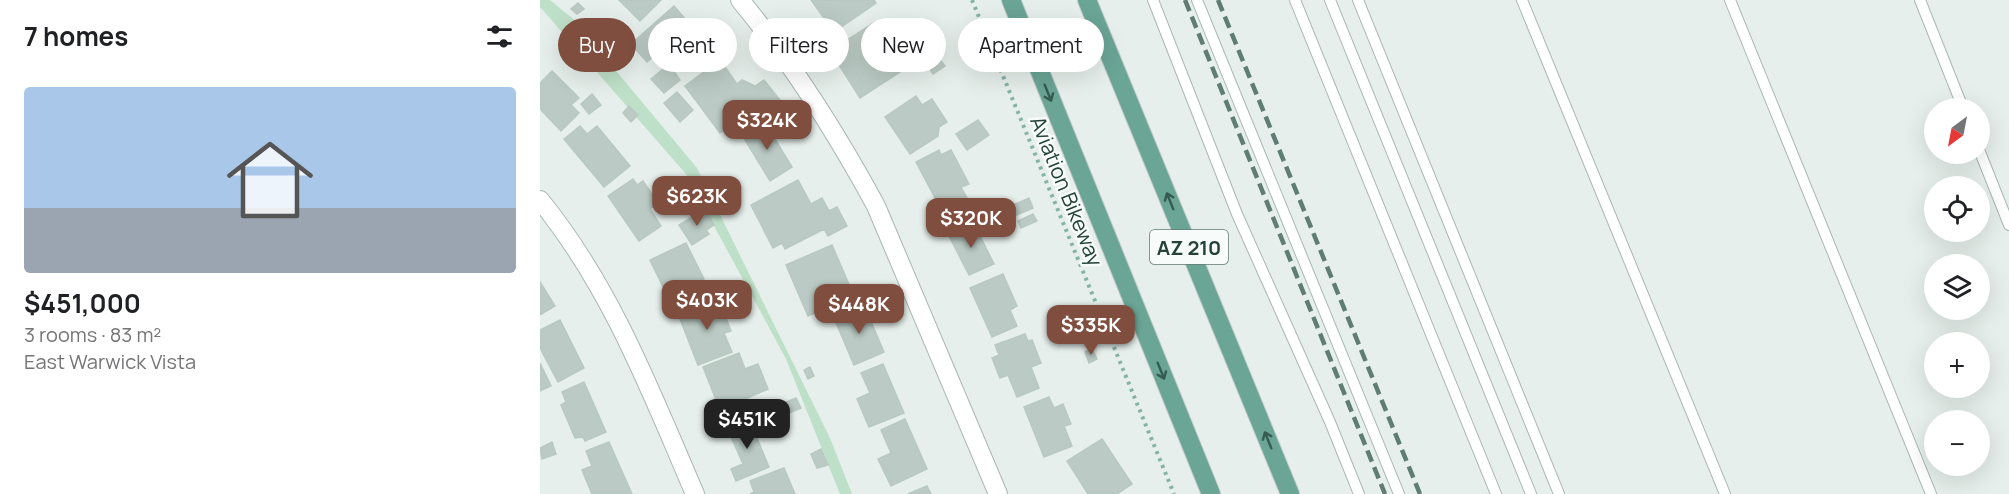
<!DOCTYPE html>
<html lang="en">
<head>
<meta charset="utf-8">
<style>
	body { margin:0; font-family:Manrope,sans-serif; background:#f6f6f6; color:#202124; height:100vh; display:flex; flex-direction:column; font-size:22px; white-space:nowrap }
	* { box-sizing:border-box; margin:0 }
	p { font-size:20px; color:#757577 }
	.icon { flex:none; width:33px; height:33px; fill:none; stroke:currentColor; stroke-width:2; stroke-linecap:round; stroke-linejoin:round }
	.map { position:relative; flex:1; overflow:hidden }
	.panel { display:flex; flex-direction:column; background:#fff; width:540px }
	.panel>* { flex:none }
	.banner { position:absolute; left:18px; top:18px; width:570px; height:54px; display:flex; gap:12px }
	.needle { width:39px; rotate:212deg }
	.fabs { position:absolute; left:1384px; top:98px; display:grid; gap:12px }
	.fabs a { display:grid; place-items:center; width:66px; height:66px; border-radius:50%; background:#fff; box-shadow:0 6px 24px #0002; font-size:30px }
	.price { position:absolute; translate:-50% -51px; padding:0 14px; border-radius:12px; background:#7f4e3f; color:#fff; font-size:20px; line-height:39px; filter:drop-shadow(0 2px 3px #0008) }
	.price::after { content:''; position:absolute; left:50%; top:36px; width:18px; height:14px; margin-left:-9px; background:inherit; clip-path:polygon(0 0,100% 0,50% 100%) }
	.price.selected { background:#222; color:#fff }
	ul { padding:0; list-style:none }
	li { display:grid; align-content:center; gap:12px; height:318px; padding:0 24px }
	li span { display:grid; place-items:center; height:186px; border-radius:6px; color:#555 }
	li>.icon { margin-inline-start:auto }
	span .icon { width:108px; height:108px; fill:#fffc; stroke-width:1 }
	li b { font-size:26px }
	h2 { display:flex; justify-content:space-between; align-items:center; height:72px; padding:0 24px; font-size:26px }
	.tag { padding:0 21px; border-radius:27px; background:#fff; box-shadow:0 6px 24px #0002; font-size:21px; line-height:54px }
	.tag.selected { background:#7f4e3f; color:#fff }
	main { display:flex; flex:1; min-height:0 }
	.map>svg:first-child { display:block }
	.green { fill:#bfe0c8 }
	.building { fill:#bbcac4; stroke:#b8c9c2; stroke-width:1.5 }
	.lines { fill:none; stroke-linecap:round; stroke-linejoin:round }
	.service-casing { stroke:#a8b8b2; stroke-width:12 }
	.minor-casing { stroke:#a8b8b2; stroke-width:20 }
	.primary-casing { stroke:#c2cac8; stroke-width:20 }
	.path { stroke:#86b3a5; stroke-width:4; stroke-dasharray:3 4.5; stroke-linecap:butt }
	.service { stroke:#fff; stroke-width:10 }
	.minor { stroke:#fff; stroke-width:18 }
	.primary { stroke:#6aa596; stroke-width:18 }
	.rail { stroke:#5f7d75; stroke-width:4.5; stroke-dasharray:12 6; stroke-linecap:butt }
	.oneway { stroke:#365b51 }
	.labels { text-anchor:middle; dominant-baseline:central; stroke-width:5; stroke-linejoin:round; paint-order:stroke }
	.shield { fill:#f7fbf9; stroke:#637a73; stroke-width:1.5 }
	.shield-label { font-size:20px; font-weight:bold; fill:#24423a }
	.street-label { font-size:21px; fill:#24423a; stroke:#f7fbf9 }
</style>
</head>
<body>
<main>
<section class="panel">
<h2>7 homes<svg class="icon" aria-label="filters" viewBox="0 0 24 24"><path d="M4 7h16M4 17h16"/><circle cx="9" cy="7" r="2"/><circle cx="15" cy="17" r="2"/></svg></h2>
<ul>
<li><span style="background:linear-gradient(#a9c7e8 65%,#9aa5b1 0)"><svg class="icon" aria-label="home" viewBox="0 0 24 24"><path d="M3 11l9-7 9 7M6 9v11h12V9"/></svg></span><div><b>$451,000</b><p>3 rooms · 83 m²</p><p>East Warwick Vista</p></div></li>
</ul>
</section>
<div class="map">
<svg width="1469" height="494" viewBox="0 0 1469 494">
	<rect width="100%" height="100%" fill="#e6efeb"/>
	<path class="green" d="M0,0H10L32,18L157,168L290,438L312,494H300L246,359L146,174L0,7Z"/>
	<path class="building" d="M79,0H121L100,21Z
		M271,0H334L336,3L294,32Z
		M38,3L44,9L37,14L31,9Z
		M134,6L176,55L159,69L146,55L132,67L119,52L107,62L91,44Z
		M335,22L357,55L351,58L360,72L320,98L290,51Z
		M398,57L405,66L393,74L387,64Z
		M180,60L197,84L202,80L215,86L224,80L240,100L217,116L212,109L180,133L145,86Z
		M129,64L140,80L124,93L111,79Z
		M12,71L39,98L31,105L39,113L21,131L0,109V83Z
		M137,92L153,110L140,122L124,103Z
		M52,94L61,105L49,114L41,104Z
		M376,96L382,105L392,99L407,122L399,127L398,136L370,154L345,117Z
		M89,106L98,115L91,122L83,113Z
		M438,120L449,135L427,150L416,134Z
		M224,121L252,167L230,181L202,135Z
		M40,126L47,134L57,126L90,166L64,187L24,139Z
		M399,150L401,155L411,150L429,184L421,187L428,200L403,213L376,162Z
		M93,179L97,185L103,181L118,203L110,209L121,226L99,241L68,196Z
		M258,180L271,204L282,198L289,211L297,207L307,226L288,236L284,229L245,249L242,243L233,248L211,205Z
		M489,198L493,208L467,219L462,210Z
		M165,209L174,225L166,230L169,234L152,245L139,225Z
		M493,214L497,221L481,228L478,221Z
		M433,222L454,264L429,275L408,234Z
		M146,243L164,279L128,297L110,260Z
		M292,245L314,296L268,316L246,265Z
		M463,274L477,306L470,310L477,326L452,337L430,288Z
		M0,282L15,306L0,315Z
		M179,300L191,331L184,333L192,352L158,365L138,314L165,303L166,305Z
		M324,305L344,352L314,365L294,318Z
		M20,320L44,368L18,382L0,348V330Z
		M485,334L488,341L492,340L501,363L491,367L499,388L477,397L468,375L460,378L452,358L459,355L455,345Z
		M552,349L557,359L549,363L545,352Z
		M199,353L205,369L218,364L228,389L205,399L209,410L184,420L163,367Z
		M0,363L11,386L0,391Z
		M343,364L364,413L329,427L317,399L330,393L321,373Z
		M270,367L274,376L268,379L264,370Z
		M44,382L66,432L45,441L43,437L35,438L21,405L26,402L22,392Z
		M509,397L514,408L523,404L531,424L524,426L532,446L504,457L484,407Z
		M256,398L261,408L249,413L244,403Z
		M209,419L229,467L196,481L191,469L203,464L187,428Z
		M365,419L387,469L351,486L338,459L351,453L341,430Z
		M562,439L592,484L577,494H548L527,461Z
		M12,442L16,454L2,459L0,448Z
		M69,442L92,494H52L42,470L52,466L46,451Z
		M281,449L288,465L277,468L271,454Z
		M244,468L255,494H210L214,492L210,481Z
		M387,486L391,494H368Z"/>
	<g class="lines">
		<defs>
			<path id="service" d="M613,0L697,214L790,422L819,494
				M657,0L859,494
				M755,0L956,494
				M790,0L991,494
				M818,0L1019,494
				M982,0L1185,494
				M1190,0L1391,494
				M1380,0L1423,108
				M1440,152L1469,225"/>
			<path id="minor" d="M200,0C252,63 297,134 336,206L458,494
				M0,200C71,287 111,392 155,494"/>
			<path id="primary" d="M471,0L671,494
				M547,0L750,494"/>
		</defs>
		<use href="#service" class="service-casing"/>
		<use href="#minor" class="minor-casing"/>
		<use href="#primary" class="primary-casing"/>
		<path class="path" d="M432,0L634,494"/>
		<use href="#service" class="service"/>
		<use href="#minor" class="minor"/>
		<use href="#primary" class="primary"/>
		<path class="rail" d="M645,0L845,494
			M678,0L880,494"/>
	</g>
	<defs><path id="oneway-shaft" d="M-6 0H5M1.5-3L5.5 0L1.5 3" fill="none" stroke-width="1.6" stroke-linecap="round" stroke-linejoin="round" transform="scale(1.5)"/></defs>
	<g class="oneway">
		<use href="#oneway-shaft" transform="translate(508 93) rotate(68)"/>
		<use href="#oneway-shaft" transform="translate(630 201) rotate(-112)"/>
		<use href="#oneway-shaft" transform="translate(621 371) rotate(68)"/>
		<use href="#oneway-shaft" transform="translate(728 440) rotate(-112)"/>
	</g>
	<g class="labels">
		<rect class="shield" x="610" y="230" width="78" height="34" rx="4.5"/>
		<g class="shield-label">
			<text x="649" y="247">AZ 210</text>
		</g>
		<g class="street-label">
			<text transform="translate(527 191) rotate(68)">Aviation Bikeway</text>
		</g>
	</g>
</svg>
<div class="fabs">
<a><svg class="needle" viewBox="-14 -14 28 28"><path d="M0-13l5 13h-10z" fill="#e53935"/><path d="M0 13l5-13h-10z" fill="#757577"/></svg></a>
<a><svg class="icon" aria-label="locate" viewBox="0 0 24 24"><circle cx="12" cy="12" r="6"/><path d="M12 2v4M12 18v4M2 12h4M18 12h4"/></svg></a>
<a><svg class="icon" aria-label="layers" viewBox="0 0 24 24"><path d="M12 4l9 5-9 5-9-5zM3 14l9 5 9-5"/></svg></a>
<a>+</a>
<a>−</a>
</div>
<b class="price" style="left:227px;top:151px">$324K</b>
<b class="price" style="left:157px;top:227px">$623K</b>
<b class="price" style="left:431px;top:249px">$320K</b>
<b class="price" style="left:167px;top:331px">$403K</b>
<b class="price" style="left:319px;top:335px">$448K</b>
<b class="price" style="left:551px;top:356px">$335K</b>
<b class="price selected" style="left:207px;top:450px">$451K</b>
<div class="banner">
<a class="tag selected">Buy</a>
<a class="tag">Rent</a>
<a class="tag">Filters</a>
<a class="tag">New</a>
<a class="tag">Apartment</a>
</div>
</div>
</main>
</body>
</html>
